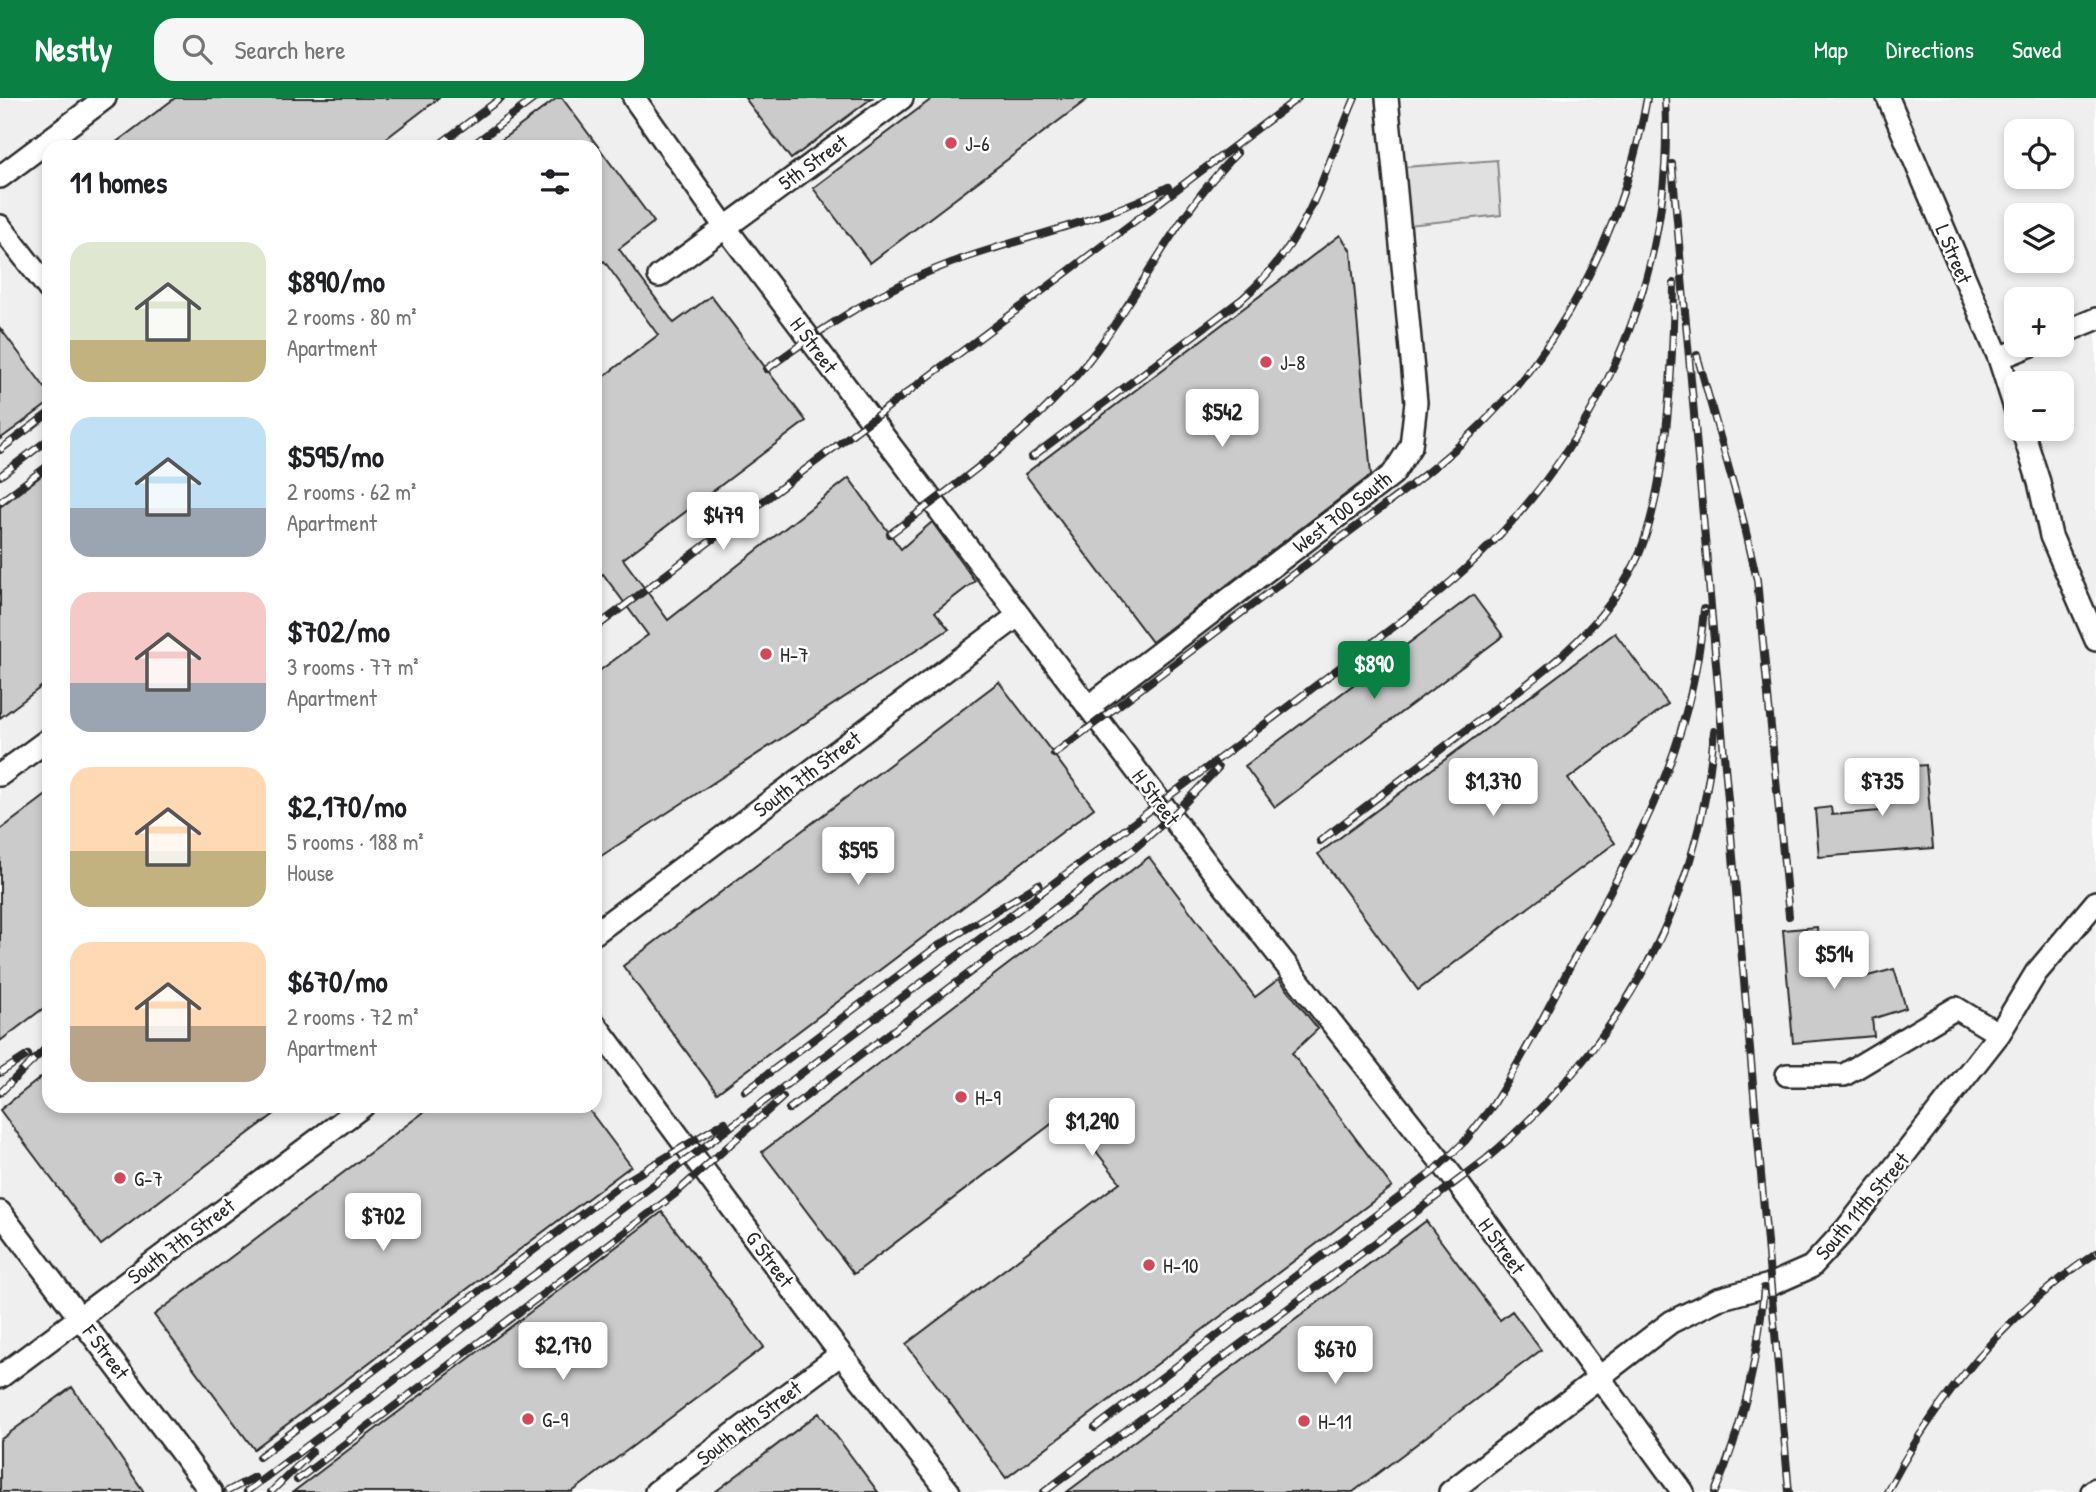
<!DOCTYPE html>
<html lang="en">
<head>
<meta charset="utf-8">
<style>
	body { margin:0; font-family:"Patrick Hand",sans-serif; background:#f6f6f6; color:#202124; height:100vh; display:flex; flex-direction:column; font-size:26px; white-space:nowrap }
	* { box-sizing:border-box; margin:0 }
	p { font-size:23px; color:#757577 }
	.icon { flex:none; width:38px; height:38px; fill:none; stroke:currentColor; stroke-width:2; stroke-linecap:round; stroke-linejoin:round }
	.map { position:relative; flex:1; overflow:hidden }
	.side { position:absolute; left:42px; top:42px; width:560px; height:973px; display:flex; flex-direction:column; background:#fff; border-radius:21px; box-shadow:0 4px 10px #0003 }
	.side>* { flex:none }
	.fabs { position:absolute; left:2004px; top:21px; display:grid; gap:14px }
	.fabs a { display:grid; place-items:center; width:70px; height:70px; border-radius:14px; background:#fff; box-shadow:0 4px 10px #0003; font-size:35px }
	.price { position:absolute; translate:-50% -60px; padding:0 16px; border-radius:7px; background:#fff; color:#222; font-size:23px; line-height:46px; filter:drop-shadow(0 2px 4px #0008) }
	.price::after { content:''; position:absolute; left:50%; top:42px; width:21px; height:16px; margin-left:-10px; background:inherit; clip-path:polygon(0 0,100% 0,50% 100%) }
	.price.selected { background:#0b8043; color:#fff }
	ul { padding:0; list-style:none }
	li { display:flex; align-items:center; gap:21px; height:175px; padding:0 28px }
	li span { display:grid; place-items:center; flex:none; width:196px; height:140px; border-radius:21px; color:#555 }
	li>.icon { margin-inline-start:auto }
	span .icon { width:84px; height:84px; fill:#fffc; stroke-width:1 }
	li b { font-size:30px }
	h2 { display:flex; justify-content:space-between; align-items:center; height:84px; padding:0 28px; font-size:30px }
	header { display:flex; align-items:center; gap:42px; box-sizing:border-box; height:98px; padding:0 35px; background:#0b8043; color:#fff }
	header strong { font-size:33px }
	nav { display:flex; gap:38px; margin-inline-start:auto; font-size:24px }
	.search { width:490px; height:63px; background:#f6f6f6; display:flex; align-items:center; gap:18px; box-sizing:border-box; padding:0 24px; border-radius:21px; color:#757577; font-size:26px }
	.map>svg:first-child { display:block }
	.built { fill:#efefef; fill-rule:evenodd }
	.green { fill:#e0e0e0; stroke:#868686; stroke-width:2 }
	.building { fill:#cbcbcb; stroke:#2b2b2b; stroke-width:2 }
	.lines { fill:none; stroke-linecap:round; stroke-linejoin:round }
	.minor-casing { stroke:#2b2b2b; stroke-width:26 }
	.minor { stroke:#fff; stroke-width:21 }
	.rail-casing { stroke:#2b2b2b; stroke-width:8 }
	.rail { stroke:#fff; stroke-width:5; stroke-dasharray:16; stroke-linecap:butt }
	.poi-dot { fill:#d1495b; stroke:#fff; stroke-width:2.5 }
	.labels { text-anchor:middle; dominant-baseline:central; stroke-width:5; stroke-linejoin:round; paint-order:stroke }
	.poi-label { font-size:21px; fill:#2b2b2b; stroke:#fff; text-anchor:start }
	.street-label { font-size:21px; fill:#2b2b2b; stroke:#fff }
</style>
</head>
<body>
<header>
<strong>Nestly</strong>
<div class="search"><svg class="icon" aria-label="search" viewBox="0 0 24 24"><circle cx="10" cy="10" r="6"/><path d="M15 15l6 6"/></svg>Search here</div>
<nav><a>Map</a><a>Directions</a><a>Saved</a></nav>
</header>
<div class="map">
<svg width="2096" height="1394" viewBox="0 0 2096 1394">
	<rect width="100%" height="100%" fill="#fff"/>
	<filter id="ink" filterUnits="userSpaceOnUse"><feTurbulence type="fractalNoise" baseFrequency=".0143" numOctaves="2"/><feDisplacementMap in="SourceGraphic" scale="14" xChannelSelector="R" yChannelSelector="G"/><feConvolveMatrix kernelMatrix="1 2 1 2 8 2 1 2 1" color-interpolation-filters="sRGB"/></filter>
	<g filter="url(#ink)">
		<path class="built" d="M0,0H2096V1394H0ZM2016,33H2062V79H2016ZM49,49H595V1008H49ZM2016,117H2062V163H2016ZM2016,201H2062V247H2016ZM2016,285H2062V331H2016Z"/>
		<path class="green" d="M1497,62L1501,117L1409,127L1405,69Z"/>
		<path class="building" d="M175,0H439L375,49H110Z
			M557,0H562L654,124L619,151L674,225L711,198L806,323L623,461L668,522L849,380L901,451L932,424L975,483L935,514L949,531L595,762V576L648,537L603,476L595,482V285L658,237L604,163L595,169V49H492Z
			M745,0H872L791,61Z
			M933,0H1089L870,165L813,90Z
			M1340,137L1351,153L1371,377L1152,544L1025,376Z
			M0,230L49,295V305L0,341Z
			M49,372V583L0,620V409Z
			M1473,497L1503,538L1275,709L1245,668Z
			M1615,535L1668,606L1568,681L1615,745L1418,892L1318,756Z
			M999,584L1094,710L717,995L623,868Z
			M1926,667L1933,750L1819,759L1815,711L1831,709L1832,717L1879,713L1875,671Z
			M49,695V906L0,943V732Z
			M1149,759L1255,899L1279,881L1318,931L1292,955L1392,1089L1006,1380L906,1246L1120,1084L1066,1015L854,1176L762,1054Z
			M1817,829L1820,860L1866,856L1868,878L1894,871L1906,910L1872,921L1874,938L1793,945L1783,832Z
			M49,973V1008H285L101,1147L0,1012Z
			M432,1008H586L631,1068L254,1351L154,1217Z
			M662,1114L764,1249L572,1394H293Z
			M1426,1123L1500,1222L1512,1213L1541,1252L1353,1394H1067Z
			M72,1289L144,1394H0V1342Z
			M819,1315L878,1394H715Z"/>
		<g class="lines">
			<defs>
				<path id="minor" d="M634,0L725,129L1221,784L1456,1083L1683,1394
					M1888,0L1999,260L2016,313
					M0,79L105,0
					M0,128L49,191
					M659,178L902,0
					M2062,235L2096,221
					M1999,260L2032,247
					M2022,331L2039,384L2051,438L2096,542
					M1088,609L1393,376L1411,348L1416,304L1387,0
					M0,677L49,641
					M595,835L1019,517
					M595,926L834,1247L949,1394
					M1787,977H1844L1956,910L1999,936
					M0,1114L211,1394
					M0,1279L363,1008
					M656,1394L841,1256
					M1450,1394L1671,1224L1718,1201L1770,1187L1811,1169L1846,1131L1999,936L2036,875L2096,804
					M2092,1394L2096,1391"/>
			</defs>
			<use href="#minor" class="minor-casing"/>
			<use href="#minor" class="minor"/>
			<defs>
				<path id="rail" d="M436,49L501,0
					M470,49L535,0
					M1672,66L1789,1394
					M1697,257L1743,421L1757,482L1789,818
					M767,271C825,228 883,190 951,165C1024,138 1098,125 1168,89
					M0,352L49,315
					M1032,359L1242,201C1312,139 1320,81 1355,0
					M0,378L49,341
					M0,404L49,367
					M890,436C961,383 1034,332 1089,262C1142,195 1175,116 1237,55
					M595,530L1298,0
					M1054,656C1137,594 1220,531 1304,468C1357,427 1413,389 1463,344C1562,254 1624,131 1647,0
					M1320,743C1371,704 1422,666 1473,627C1533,582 1594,540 1631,473C1668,406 1673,263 1674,185
					M0,975L28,957
					M745,993L935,850L1039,786
					M0,995L49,947
					M789,1011L1135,750L1174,716L1218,670
					M1095,1330L1434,1073L1465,1043L1493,1007C1525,957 1551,904 1578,853C1642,734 1692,649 1704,511
					M259,1359L623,1085L725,1024
					M297,1382L675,1096L783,999
					M226,1394L254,1379
					M246,1394L1424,506C1579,384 1677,200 1665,0
					M271,1394L312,1354
					M1044,1394L1485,1062C1619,949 1700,809 1714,633
					M1715,1394C1743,1329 1758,1260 1764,1190
					M1887,1394C1937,1298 2006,1216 2096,1155"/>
			</defs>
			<use href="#rail" class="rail-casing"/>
			<use href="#rail" class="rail"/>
		</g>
	</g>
	<g class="poi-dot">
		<circle cx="951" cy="45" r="7"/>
		<circle cx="1266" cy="264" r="7"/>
		<circle cx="766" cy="556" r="7"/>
		<circle cx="961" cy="999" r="7"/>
		<circle cx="120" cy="1080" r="7"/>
		<circle cx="1149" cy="1167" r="7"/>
		<circle cx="528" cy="1321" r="7"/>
		<circle cx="1304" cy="1323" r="7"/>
	</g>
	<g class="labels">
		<g class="poi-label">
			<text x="965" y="45">J-6</text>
			<text x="1280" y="264">J-8</text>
			<text x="780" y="556">H-7</text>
			<text x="975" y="999">H-9</text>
			<text x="134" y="1080">G-7</text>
			<text x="1163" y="1167">H-10</text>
			<text x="542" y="1321">G-9</text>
			<text x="1318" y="1323">H-11</text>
		</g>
		<g class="street-label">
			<text transform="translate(813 64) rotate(-36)">5th Street</text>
			<text transform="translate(1954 156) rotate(67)">L Street</text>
			<text transform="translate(814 247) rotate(53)">H Street</text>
			<text transform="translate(1342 414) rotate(-38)">West 700 South</text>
			<text transform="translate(807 676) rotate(-37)">South 7th Street</text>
			<text transform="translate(1156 699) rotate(53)">H Street</text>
			<text transform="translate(1862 1108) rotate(-50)">South 11th Street</text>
			<text transform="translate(181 1143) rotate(-37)">South 7th Street</text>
			<text transform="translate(1502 1148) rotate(54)">H Street</text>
			<text transform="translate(770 1161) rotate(53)">G Street</text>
			<text transform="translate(106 1254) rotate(53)">F Street</text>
			<text transform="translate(749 1325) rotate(-37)">South 9th Street</text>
		</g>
	</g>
</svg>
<div class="fabs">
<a><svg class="icon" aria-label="locate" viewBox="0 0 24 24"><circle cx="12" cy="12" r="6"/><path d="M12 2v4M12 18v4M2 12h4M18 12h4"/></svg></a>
<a><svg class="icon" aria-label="layers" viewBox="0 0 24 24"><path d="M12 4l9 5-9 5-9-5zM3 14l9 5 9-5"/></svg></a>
<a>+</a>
<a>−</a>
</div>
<b class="price" style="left:1222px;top:351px">$542</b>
<b class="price" style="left:723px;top:454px">$479</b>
<b class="price selected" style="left:1374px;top:603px">$890</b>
<b class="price" style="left:1493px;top:720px">$1,370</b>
<b class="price" style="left:1882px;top:720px">$735</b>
<b class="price" style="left:858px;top:789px">$595</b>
<b class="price" style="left:1834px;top:893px">$514</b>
<b class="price" style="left:1092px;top:1060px">$1,290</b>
<b class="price" style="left:383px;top:1155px">$702</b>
<b class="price" style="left:563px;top:1284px">$2,170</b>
<b class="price" style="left:1335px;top:1288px">$670</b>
<section class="side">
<h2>11 homes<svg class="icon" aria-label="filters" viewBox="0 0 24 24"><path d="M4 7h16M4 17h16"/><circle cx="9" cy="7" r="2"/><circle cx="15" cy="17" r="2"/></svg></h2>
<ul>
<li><span style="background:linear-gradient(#dfe7d0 70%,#c2b280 0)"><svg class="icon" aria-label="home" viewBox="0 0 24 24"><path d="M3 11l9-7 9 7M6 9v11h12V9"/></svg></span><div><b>$890/mo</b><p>2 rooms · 80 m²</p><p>Apartment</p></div></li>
<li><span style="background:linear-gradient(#bfe0f5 65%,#9aa5b1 0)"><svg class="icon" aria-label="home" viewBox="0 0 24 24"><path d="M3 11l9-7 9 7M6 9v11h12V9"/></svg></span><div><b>$595/mo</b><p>2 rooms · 62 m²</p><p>Apartment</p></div></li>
<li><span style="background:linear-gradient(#f6c9c9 65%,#9aa5b1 0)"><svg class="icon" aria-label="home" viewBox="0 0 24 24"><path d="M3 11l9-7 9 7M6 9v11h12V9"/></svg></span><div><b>$702/mo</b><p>3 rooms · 77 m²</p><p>Apartment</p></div></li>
<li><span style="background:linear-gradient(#ffd9b3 60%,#c2b280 0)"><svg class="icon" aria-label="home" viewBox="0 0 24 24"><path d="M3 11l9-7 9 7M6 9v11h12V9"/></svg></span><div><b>$2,170/mo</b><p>5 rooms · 188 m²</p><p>House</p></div></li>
<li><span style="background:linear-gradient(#ffd9b3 60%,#b9a48a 0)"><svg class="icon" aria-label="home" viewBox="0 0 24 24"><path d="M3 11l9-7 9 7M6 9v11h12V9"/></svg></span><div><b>$670/mo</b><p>2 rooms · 72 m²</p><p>Apartment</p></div></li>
</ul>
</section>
</div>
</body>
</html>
